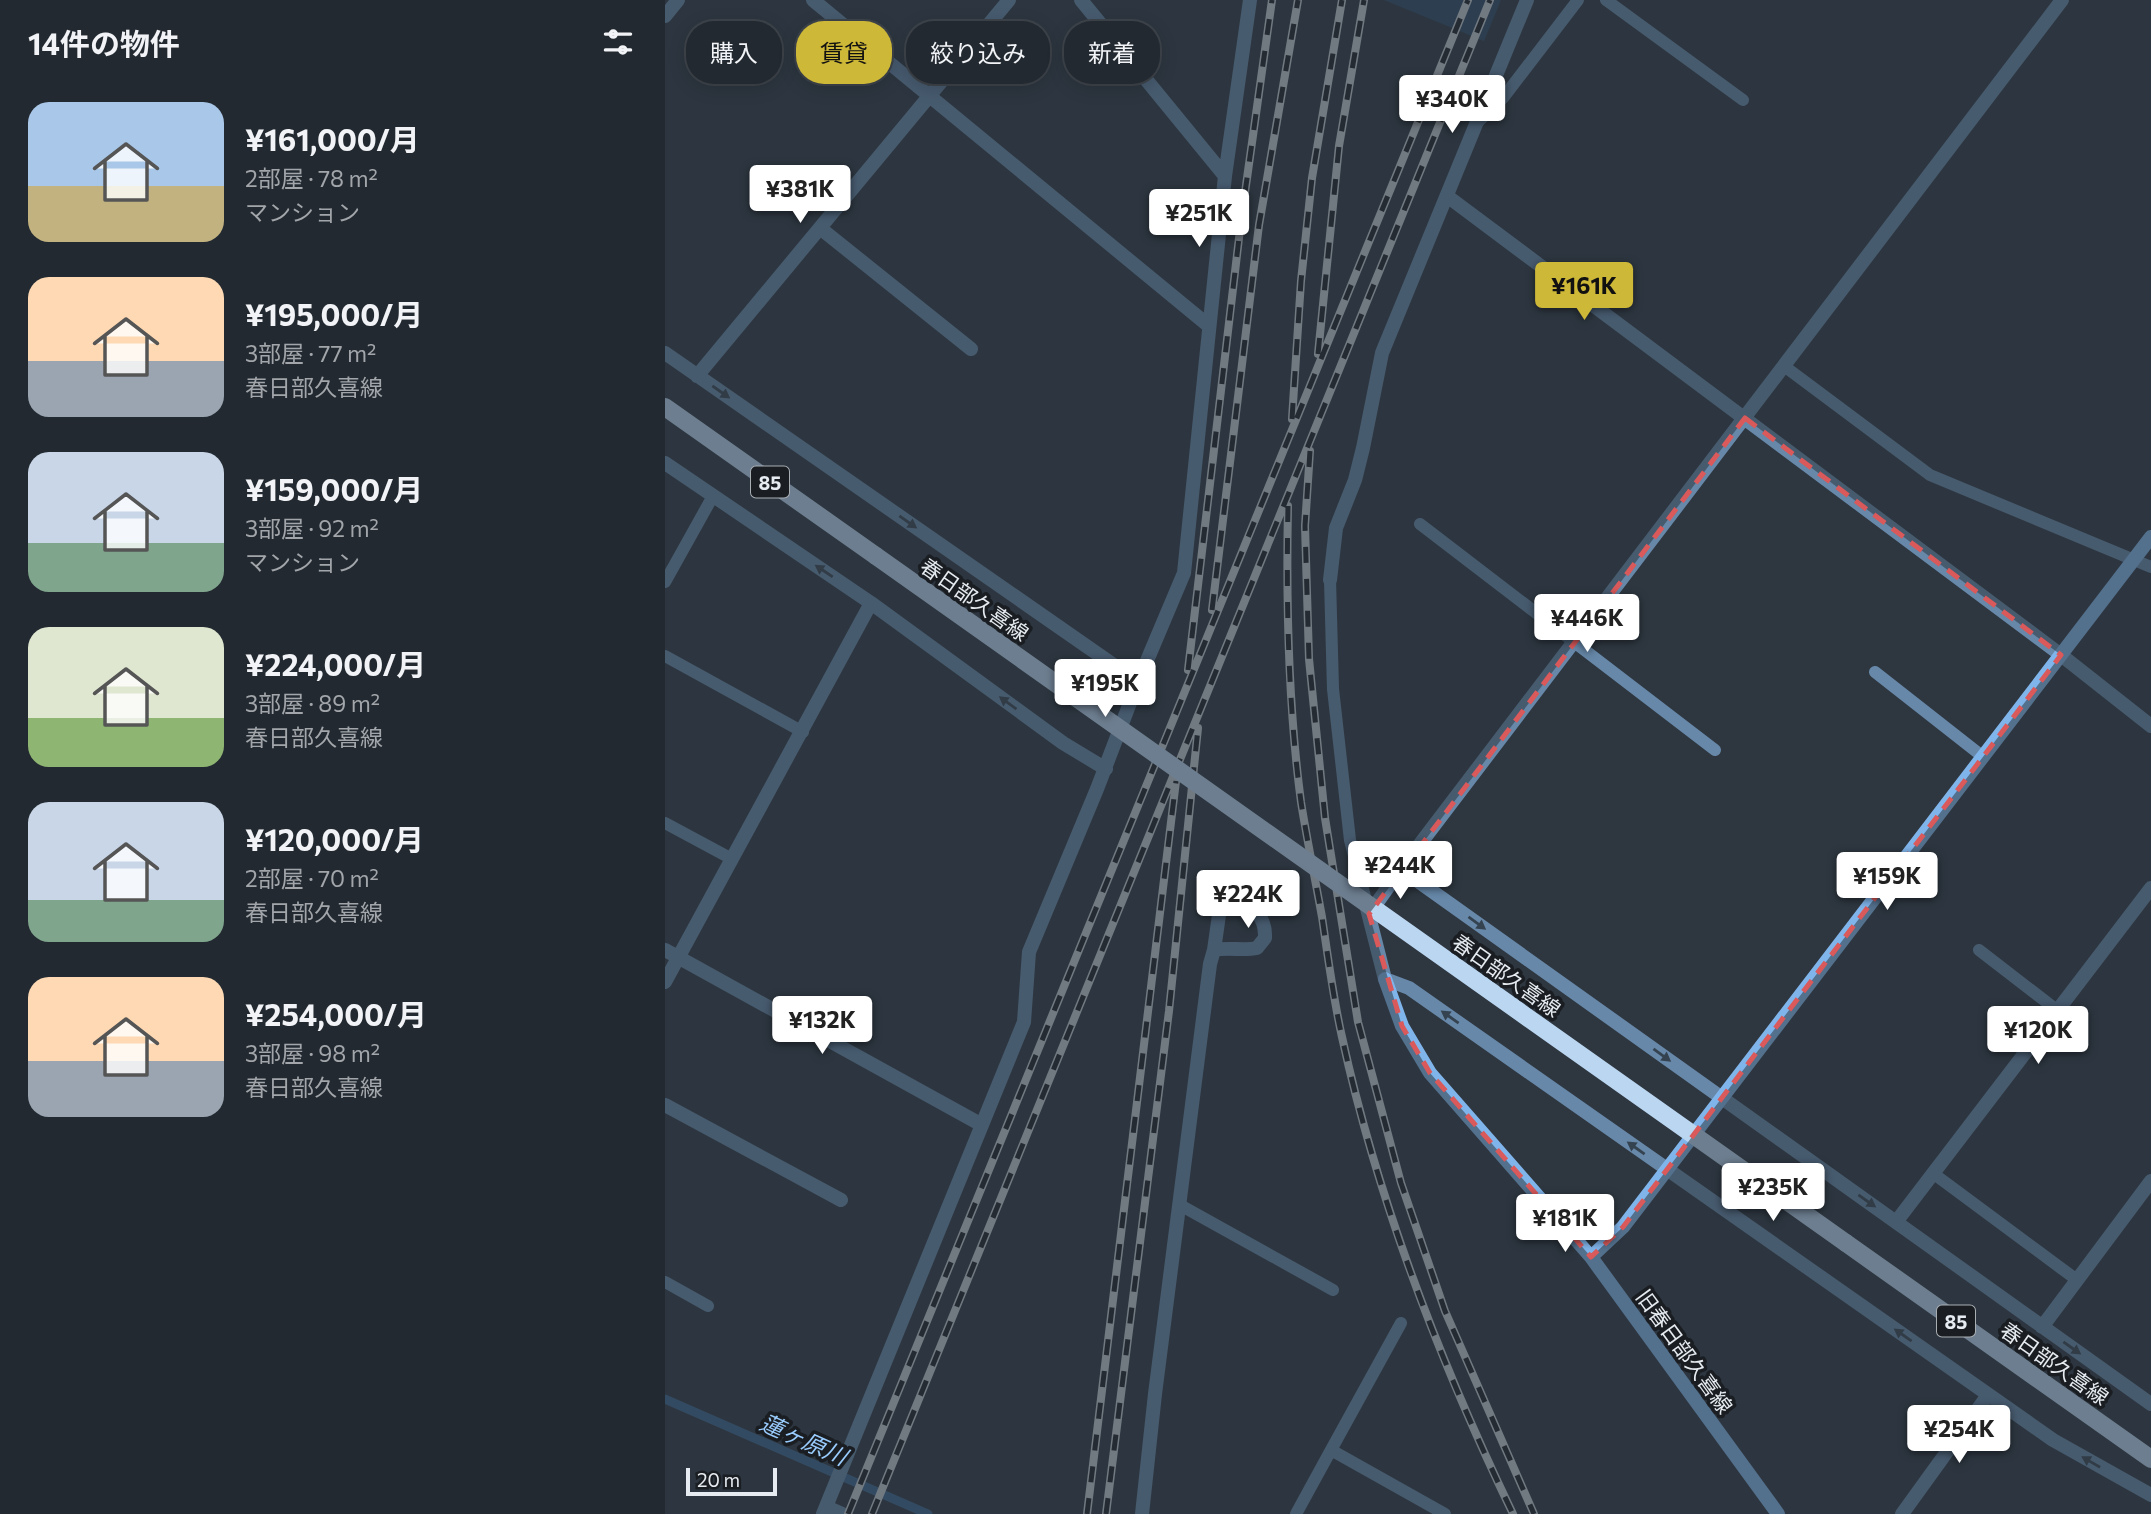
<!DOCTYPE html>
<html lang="ja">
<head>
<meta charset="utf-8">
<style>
	body { margin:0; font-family:Commissioner,"Noto Sans JP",sans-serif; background:#2e353c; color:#f1f3f6; height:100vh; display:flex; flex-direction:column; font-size:26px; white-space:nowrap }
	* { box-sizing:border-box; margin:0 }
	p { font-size:23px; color:#a2a6ab }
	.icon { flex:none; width:38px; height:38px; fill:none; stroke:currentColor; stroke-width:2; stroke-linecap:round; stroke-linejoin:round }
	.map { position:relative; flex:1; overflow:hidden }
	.side { display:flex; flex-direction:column; background:#222930; width:665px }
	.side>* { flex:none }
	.hud { position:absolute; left:21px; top:21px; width:665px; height:63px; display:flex; gap:14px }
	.scale { position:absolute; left:21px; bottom:18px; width:91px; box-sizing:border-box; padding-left:7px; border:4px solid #e6ebf1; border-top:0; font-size:19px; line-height:24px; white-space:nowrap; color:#e6ebf1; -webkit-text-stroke:5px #1a1e22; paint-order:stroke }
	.price { position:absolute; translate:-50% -60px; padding:0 16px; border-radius:7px; background:#fff; color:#222; font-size:23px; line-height:46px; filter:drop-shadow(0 2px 4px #0008) }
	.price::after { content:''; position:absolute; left:50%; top:42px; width:21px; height:16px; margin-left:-10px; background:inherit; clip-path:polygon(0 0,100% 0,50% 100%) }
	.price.selected { background:#ceb837; color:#111 }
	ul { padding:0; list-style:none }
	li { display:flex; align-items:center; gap:21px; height:175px; padding:0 28px }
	li span { display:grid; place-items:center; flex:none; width:196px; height:140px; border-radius:21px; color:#555 }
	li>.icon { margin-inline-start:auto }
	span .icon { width:84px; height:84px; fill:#fffc; stroke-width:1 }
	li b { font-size:30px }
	h2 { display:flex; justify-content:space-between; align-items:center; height:84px; padding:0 28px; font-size:30px }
	.pill { padding:0 24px; border-radius:28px; background:#222930; box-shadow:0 4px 18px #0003,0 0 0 2px #3f454c; font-size:24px; line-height:63px }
	.pill.selected { background:#ceb837; color:#111 }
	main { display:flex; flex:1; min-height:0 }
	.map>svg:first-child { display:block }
	.green { fill:#2c4864 }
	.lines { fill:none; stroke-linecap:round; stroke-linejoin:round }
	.stream { stroke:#3b648d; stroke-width:9 }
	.lane { stroke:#6788a9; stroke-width:12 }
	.street { stroke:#6788a9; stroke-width:14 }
	.secondary { stroke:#80b5eb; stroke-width:14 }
	.primary { stroke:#bbd6f1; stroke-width:18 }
	.rail-casing { stroke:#c4c9d0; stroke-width:8 }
	.rail { stroke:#1a1e22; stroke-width:5; stroke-dasharray:16; stroke-linecap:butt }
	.primary-bridge { stroke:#bbd6f1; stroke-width:18 }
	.oneway { fill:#354351 }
	.marked { fill:none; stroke:#da595a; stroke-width:5; stroke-dasharray:14 9; stroke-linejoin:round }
	.labels { text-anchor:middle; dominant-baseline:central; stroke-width:7; stroke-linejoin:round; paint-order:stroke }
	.shield { fill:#1a1e22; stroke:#a9aeb3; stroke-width:2 }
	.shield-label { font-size:19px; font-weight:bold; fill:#e6ebf1 }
	.street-label { font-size:21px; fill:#e6ebf1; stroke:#1a1e22 }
	.water-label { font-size:23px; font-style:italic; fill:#99cbfd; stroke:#1a1e22 }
</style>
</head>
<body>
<main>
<section class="side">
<h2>14件の物件<svg class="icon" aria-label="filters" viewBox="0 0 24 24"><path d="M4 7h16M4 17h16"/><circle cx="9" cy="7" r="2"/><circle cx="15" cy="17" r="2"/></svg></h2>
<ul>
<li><span style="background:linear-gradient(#a9c7e8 60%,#c2b280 0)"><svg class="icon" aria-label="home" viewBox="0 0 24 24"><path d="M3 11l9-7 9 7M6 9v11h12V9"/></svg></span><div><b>¥161,000/月</b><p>2部屋 · 78 m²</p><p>マンション</p></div></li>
<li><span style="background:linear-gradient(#ffd9b3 60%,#9aa5b1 0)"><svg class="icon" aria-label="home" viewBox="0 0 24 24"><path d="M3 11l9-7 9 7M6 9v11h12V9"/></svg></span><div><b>¥195,000/月</b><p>3部屋 · 77 m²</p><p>春日部久喜線</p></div></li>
<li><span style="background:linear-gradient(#c9d6e8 65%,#7fa58c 0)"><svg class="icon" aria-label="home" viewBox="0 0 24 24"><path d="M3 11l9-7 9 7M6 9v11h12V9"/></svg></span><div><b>¥159,000/月</b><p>3部屋 · 92 m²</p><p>マンション</p></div></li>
<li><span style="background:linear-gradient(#dfe7d0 65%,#8fb573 0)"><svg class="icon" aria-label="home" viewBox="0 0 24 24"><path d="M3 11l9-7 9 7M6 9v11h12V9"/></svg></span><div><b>¥224,000/月</b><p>3部屋 · 89 m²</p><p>春日部久喜線</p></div></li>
<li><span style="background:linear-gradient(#c9d6e8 70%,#7fa58c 0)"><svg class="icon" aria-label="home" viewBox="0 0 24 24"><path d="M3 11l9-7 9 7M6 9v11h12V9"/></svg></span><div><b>¥120,000/月</b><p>2部屋 · 70 m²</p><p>春日部久喜線</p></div></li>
<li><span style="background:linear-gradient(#ffd9b3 60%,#9aa5b1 0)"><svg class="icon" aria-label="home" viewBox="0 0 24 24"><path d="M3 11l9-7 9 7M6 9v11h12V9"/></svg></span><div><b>¥254,000/月</b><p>3部屋 · 98 m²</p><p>春日部久喜線</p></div></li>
</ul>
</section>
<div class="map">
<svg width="1486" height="1514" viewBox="0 0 1486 1514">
	<rect width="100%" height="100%" fill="#2e3740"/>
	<path class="green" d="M719,0H836L819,41Z"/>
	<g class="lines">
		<path class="stream" d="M0,1399L263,1514"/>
		<path class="lane" d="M941,0L1078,100
			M814,121L838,98L913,0
			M1119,366L1265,475L1486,567
			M755,524L1050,750
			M665,580L668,689L685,840L695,881
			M0,582L48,496
			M0,656L138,732
			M1210,672L1317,756
			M0,823L67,859
			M1314,950L1393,1011
			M1269,1174L1412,1280
			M515,1205L668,1290
			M0,1282L43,1306
			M666,1450L736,1323
			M631,1514L666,1450L780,1514"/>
		<path class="street" d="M148,0L544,326
			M416,0L560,176L585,0
			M0,16L13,0
			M782,196L1396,655L1486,726
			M155,228L306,349
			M0,353L473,682
			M32,376L344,0
			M0,463L206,603L398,743L441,769
			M665,580L671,528L690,480L698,448L717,353L862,0
			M736,869L1486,1404
			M695,881L720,979L744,988L1388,1440L1486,1495
			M570,899C589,903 601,919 600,938L592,948C578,951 564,947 549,950L555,908L558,903Z
			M704,914L736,869L1397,0
			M0,950L317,1125
			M0,982L206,603
			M0,1105L176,1200
			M1231,1222L1486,888
			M1377,1327L1486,1181
			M161,1507L177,1514
			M158,1514L359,1022L364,952L432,789L473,682L519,573L560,176
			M477,1514L490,1394L545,964L549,950
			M1237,1514L1323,1395"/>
		<path class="secondary" d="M720,979L737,1026L765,1073L926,1257L1113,1514
			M926,1257L958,1227L1486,537"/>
		<path class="primary" d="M0,407L211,556
			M1181,1243L1486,1459"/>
		<defs>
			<path id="rail" d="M653,354L674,146L699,0
				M627,419L636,281L647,178L677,0
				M645,451L640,526L644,659L660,818L693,1022L736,1183L780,1311L869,1514
				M623,506C621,604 623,704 636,802C642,840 650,878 657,917C663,957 668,997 677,1037C713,1202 775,1362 848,1514
				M547,610L594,225L633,0
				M523,670L576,221L607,0
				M183,1514L803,0
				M207,1514L825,0
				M422,1514L511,781
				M441,1514L504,1011L533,728"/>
		</defs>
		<use href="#rail" class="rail-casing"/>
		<use href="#rail" class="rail"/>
		<path class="primary-bridge" d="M211,556L1181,1243"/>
	</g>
	<defs><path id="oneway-solid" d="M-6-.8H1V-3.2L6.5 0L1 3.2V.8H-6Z" transform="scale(1.75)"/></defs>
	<g class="oneway">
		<use href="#oneway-solid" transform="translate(56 392) rotate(35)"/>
		<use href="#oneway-solid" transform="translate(243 522) rotate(35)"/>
		<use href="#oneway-solid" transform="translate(159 571) rotate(-146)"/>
		<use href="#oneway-solid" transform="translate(343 703) rotate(-144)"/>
		<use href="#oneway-solid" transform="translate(812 923) rotate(36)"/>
		<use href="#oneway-solid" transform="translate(785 1017) rotate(-145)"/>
		<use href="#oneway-solid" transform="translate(997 1055) rotate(36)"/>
		<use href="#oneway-solid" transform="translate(971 1148) rotate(-145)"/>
		<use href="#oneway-solid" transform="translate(1202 1201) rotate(35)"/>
		<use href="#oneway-solid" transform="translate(1238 1335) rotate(-145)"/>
		<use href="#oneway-solid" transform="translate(1407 1348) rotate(35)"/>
		<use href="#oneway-solid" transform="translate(1426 1462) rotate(-150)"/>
	</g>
	<path d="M0 0H1486V1514H0ZM1080,418L1396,655L958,1227L926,1257L765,1073L737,1026L704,914Z" fill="#2e3740" fill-opacity=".55" fill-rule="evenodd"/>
	<path class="marked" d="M1080,418L1396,655L958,1227L926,1257L765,1073L737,1026L704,914Z"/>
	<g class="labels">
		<g class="shield">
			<rect x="86" y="466.5" width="38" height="31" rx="5"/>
			<rect x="1272" y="1305.5" width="38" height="31" rx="5"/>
		</g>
		<g class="shield-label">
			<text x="105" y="482">85</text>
			<text x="1291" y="1321">85</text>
		</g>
		<g class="street-label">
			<text transform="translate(310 599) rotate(35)">春日部久喜線</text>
			<text transform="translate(842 975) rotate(35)">春日部久喜線</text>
			<text transform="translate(1020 1351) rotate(54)">旧春日部久喜線</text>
			<text transform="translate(1390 1363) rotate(35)">春日部久喜線</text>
		</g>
		<g class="water-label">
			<text transform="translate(139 1439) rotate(24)">蓮ヶ原川</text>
		</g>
	</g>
</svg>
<div class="scale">20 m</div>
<b class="price" style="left:787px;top:135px">¥340K</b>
<b class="price" style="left:135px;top:225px">¥381K</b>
<b class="price" style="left:534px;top:249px">¥251K</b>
<b class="price selected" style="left:919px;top:322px">¥161K</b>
<b class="price" style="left:922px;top:654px">¥446K</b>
<b class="price" style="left:440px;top:719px">¥195K</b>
<b class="price" style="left:735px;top:901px">¥244K</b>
<b class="price" style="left:1222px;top:912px">¥159K</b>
<b class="price" style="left:583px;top:930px">¥224K</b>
<b class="price" style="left:157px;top:1056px">¥132K</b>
<b class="price" style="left:1373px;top:1066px">¥120K</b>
<b class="price" style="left:1108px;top:1223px">¥235K</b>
<b class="price" style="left:900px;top:1254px">¥181K</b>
<b class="price" style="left:1294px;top:1465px">¥254K</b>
<div class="hud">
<a class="pill">購入</a>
<a class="pill selected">賃貸</a>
<a class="pill">絞り込み</a>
<a class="pill">新着</a>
</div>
</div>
</main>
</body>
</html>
